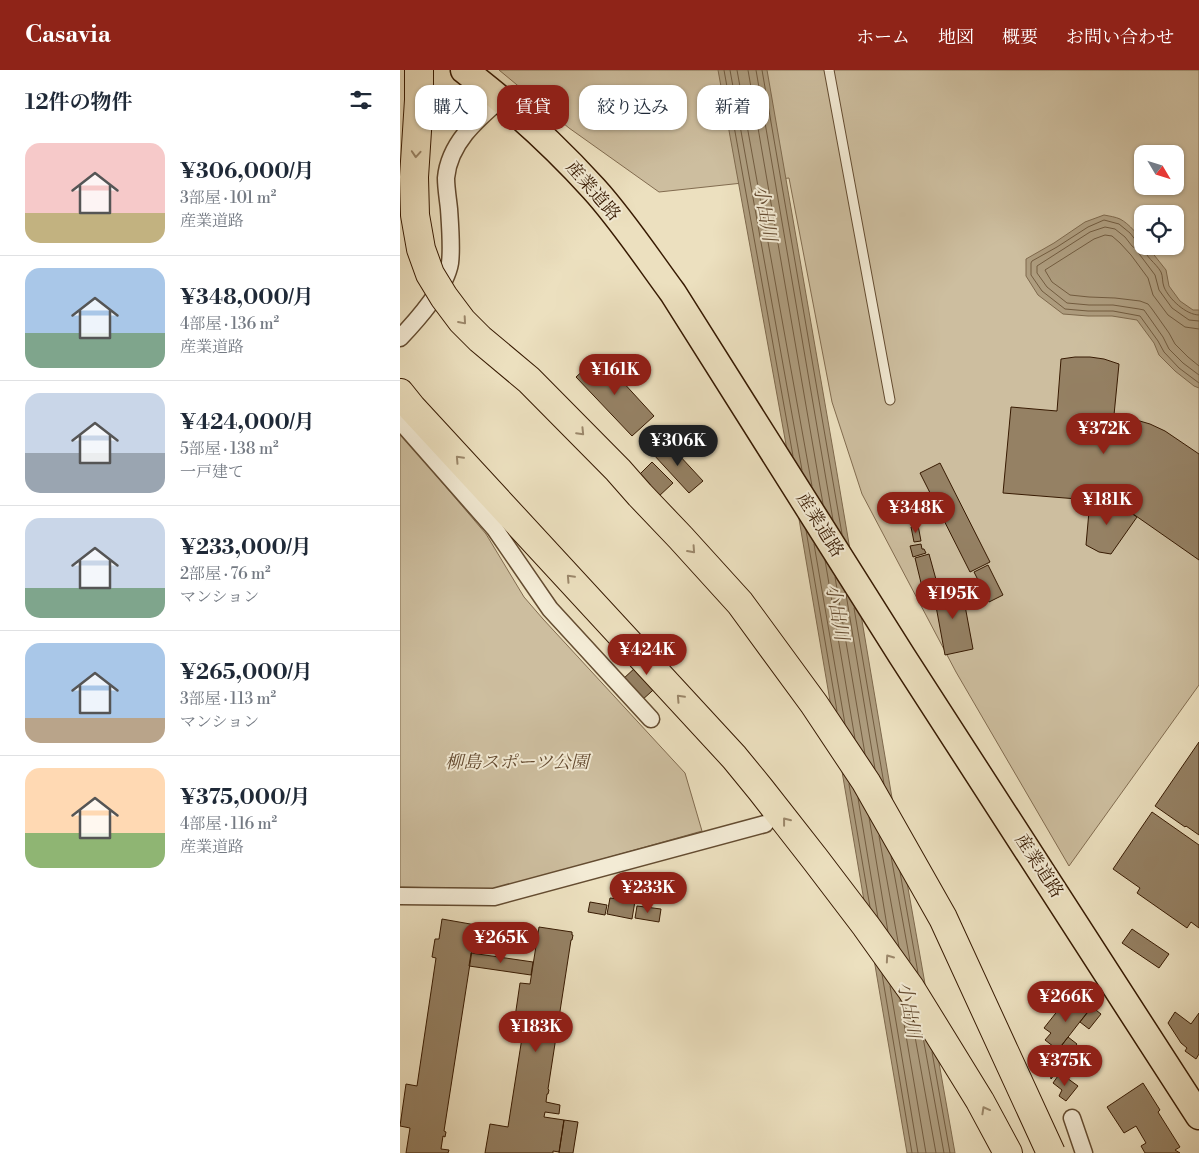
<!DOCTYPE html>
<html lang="ja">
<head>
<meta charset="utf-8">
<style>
	body { margin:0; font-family:"Libre Bodoni","Noto Serif JP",serif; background:#f6f6f7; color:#1f2937; height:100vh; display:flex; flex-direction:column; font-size:19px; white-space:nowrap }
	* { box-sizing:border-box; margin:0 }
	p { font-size:16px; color:#747a83 }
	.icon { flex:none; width:28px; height:28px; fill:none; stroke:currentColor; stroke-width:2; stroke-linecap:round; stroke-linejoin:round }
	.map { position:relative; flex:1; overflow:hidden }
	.sheet { display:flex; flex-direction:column; background:#fff; width:400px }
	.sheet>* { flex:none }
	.top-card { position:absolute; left:15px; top:15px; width:475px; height:45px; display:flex; gap:10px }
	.needle { width:32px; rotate:128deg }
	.fabs { position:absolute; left:734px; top:75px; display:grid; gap:10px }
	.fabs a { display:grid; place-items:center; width:50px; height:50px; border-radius:10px; background:#fff; box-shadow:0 1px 4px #0004; font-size:25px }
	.price { position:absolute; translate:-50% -42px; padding:0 11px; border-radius:18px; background:#8f2418; color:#fff; font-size:16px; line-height:32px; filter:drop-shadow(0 1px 2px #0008) }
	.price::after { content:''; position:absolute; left:50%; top:30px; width:15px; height:11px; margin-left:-8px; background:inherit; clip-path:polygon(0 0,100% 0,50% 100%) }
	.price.current { background:#222; color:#fff }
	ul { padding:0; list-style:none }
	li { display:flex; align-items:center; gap:15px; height:125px; padding:0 25px }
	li+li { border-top:1px solid #e0e1e3 }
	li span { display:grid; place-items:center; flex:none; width:140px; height:100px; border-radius:15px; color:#555 }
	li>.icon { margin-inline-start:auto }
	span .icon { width:60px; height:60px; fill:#fffc; stroke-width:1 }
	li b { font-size:21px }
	h2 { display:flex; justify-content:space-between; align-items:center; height:60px; padding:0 25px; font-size:21px }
	.chip { padding:0 18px; border-radius:15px; background:#fff; box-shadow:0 1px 4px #0004; font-size:18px; line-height:45px }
	.chip.current { background:#8f2418; color:#fff }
	header { display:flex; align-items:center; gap:30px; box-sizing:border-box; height:70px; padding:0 25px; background:#8f2418; color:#fff }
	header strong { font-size:24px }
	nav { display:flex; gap:28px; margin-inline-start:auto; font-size:18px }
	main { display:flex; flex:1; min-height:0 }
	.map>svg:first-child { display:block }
	.green { fill:#cdbe9f; stroke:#826c50; fill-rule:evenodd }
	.water { fill:#ae9d7f; stroke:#7e694d }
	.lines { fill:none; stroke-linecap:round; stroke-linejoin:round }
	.shore { stroke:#725c40; stroke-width:1 }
	.building { fill:#958164; stroke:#371a02 }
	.service-casing { stroke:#644c31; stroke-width:11 }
	.minor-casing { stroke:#644c31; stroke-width:19 }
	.primary-casing { stroke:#371a02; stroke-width:29 }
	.motorway-casing { stroke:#371a02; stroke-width:30 }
	.service { stroke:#f3ebd5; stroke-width:9 }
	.minor { stroke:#f3ebd5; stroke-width:16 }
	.primary { stroke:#ece0bf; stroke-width:26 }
	.motorway { stroke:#ece0bf; stroke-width:28 }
	.motorway-bridge-casing { stroke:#371a02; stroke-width:30; stroke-linecap:butt }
	.motorway-bridge { stroke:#ece0bf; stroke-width:28 }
	.oneway { stroke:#9b876a }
	.labels { text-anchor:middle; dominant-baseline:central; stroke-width:4; stroke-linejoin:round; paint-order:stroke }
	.street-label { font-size:18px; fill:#371a02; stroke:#f3ebd5 }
	.park-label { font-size:18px; font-style:italic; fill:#644b31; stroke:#f3ebd5 }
	.water-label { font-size:19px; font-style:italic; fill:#674e34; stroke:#f3ebd5 }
</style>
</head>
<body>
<header>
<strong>Casavia</strong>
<nav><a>ホーム</a><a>地図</a><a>概要</a><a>お問い合わせ</a></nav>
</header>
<main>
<section class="sheet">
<h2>12件の物件<svg class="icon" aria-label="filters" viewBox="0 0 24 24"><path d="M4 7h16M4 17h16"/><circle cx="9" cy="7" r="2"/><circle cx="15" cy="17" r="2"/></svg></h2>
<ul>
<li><span style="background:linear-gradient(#f6c9c9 70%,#c2b280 0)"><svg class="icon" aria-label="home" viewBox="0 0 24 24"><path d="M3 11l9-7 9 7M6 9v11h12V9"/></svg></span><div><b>¥306,000/月</b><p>3部屋 · 101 m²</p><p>産業道路</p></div></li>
<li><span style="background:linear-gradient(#a9c7e8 65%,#7fa58c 0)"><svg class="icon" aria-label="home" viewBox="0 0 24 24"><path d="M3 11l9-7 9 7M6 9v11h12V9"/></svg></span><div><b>¥348,000/月</b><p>4部屋 · 136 m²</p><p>産業道路</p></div></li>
<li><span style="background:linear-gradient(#c9d6e8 60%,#9aa5b1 0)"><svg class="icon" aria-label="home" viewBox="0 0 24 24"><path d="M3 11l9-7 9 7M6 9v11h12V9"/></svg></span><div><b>¥424,000/月</b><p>5部屋 · 138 m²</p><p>一戸建て</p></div></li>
<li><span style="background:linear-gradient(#c9d6e8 70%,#7fa58c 0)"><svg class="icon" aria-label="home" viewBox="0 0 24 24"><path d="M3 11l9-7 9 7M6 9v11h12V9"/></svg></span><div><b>¥233,000/月</b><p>2部屋 · 76 m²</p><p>マンション</p></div></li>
<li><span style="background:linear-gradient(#a9c7e8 75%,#b9a48a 0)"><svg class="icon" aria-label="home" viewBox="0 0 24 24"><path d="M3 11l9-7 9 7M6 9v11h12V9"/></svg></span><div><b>¥265,000/月</b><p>3部屋 · 113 m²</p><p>マンション</p></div></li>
<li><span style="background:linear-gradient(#ffd9b3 65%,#8fb573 0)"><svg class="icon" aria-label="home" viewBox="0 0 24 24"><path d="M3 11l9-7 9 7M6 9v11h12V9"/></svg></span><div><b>¥375,000/月</b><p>4部屋 · 116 m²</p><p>産業道路</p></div></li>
</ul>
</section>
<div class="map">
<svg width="799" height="1083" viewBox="0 0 799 1083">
	<rect width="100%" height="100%" fill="#ece0bf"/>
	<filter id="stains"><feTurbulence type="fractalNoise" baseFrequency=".004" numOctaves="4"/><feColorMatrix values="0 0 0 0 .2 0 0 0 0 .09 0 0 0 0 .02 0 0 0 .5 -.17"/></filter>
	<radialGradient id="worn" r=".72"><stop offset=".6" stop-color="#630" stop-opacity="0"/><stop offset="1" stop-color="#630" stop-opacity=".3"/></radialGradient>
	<path class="green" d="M99,0H799V615L669,796L556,602L462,424L432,332L389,108L259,122L169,58ZM742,84H775V116H742ZM742,144H775V176H742Z
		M0,363L86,464L124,527L143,549L285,703L302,761L96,819L0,817Z"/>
	<path class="water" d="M318,0H367L436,397L491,722L555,1083H507L391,402Z
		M704,145C709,146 716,147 720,149C728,153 742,167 742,176H747L766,200L769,216L780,231L793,240H799V318L794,316L775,301L759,285L754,273L737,250L712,246H688L663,244L638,225L626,206V189L654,173L685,152Z"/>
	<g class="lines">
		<path class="shore" d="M324,0L393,386
			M330,0L402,400
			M337,0L412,416
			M348,0L423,434
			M356,0L433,450
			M362,0L442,464
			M742,175L737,172L730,163L719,154L704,150L688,157L657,177L632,191L631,193V205L642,221L665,239L688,241H713L740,246L758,271L764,282L779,298L799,313
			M743,176C744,186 756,193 761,202C763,206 762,212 764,217C769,229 786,245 799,245
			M799,251L789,250L772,238L759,220L755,205L740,185L737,180L732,176L725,167L715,159L705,157L690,162L637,196V203L647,217L667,233L689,235H713L739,239L744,240L763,267L769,279L783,293L799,305
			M799,259L785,257L768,245L753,225L748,208L731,185L720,173L712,166L705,165L694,169L645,200L646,202L652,212L670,225L689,227L715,228L740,231L748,234L752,239L769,263L775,274L788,287L799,296
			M406,460L437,641
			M414,474L445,654
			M425,490L455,669
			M435,507L465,684
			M446,524L475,699
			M454,538L484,714
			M449,714L470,837
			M458,728L478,848
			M469,747L488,862
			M479,766L499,877
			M491,786L510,891
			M500,802L518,903
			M482,904L512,1083
			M490,916L518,1083
			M500,930L526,1083
			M512,950L536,1083
			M523,967L544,1083
			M532,982L550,1083"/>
	</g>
	<path class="building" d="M199,286L254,346L232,366L176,307Z
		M675,287H690L704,289L719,294L714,345L733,349L750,354L765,361L799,384V490L726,439L717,434L707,431L690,430L603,423L611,337L657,341L661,289Z
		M266,371L303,411L289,423L253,384Z
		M252,392L273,413L242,442L236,414L243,407L240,404Z
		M540,393L590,492L570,502L520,403Z
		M690,430L707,431L717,434L737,447L711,484L699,482L686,475Z
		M518,455L521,471L514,472L511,457Z
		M521,474L522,479H524L526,483L513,487L510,476Z
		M529,484L537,513L522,517L515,488Z
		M588,495L603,525L589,532L574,502Z
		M561,514L573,579L545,585L533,520Z
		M252,582L272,603L241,631L222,610Z
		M799,672V765L786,756L785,757L755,736Z
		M752,742L799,775V858L791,852L787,858L737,823L740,818L713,799Z
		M210,828L235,831L232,849L207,844Z
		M190,832L207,835L205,845L188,842Z
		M237,836L261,839L259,852L235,848Z
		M42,849L76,855L44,1061L46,1062L45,1067L43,1066L41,1079L49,1080L48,1083H6L10,1058L0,1056L6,1014L17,1016L36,888L32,887L35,869H39Z
		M139,857L172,862V865H173L172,870H171L148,1019L149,1020L148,1024H147L146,1032L160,1035L159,1044L145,1042L144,1047L164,1050L159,1082L153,1081V1083H85L90,1054L108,1057L124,955L114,954L120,913L130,914Z
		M732,859L769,884L759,898L722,873Z
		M71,883L133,892L131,905L69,896Z
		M681,926L693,935L658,980L645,970L651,963L644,958L659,939L667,945Z
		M692,937L701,944L689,959L680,952Z
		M775,942L791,954L799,943V984L796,989L785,981L787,978L781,973L768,953Z
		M668,967L677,974L665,989L666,990L651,1009L649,992Z
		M660,1003L678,1016L666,1031L659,1026L662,1020L653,1013Z
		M743,1013L760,1040L758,1042L780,1077L775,1080L780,1083H745L741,1076L746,1073L736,1056L724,1063L707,1037Z
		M164,1050L178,1052L173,1083H159Z"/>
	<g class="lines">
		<defs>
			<path id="service" d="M429,0L490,330"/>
			<path id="minor" d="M0,268C17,250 46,218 50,193C52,178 50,154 49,139C48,129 46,118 46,108C49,74 76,50 101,29
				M0,351L95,459L150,539L251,649
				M0,826L94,827L365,754
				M672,1048L684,1083"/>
			<path id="primary" d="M64,0C111,36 154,75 194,119C223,151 247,188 273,223L502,586L799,1046"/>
			<path id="motorway" d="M0,323L12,338L334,687L361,720L415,789L466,856L511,919L580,1031L608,1083"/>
		</defs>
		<use href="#service" class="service-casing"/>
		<use href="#minor" class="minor-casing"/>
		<use href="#primary" class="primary-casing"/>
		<use href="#motorway" class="motorway-casing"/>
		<use href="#service" class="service"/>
		<use href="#minor" class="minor"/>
		<use href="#primary" class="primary"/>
		<use href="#motorway" class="motorway"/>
		<defs>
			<path id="motorway-bridge" d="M19,0V30L14,107L15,145L21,179L30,204L44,227L62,251L80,269L129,310L218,400L240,425L281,468L340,533L414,634L466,712L543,848L651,1083"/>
		</defs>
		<use href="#motorway-bridge" class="motorway-bridge-casing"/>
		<use href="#motorway-bridge" class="motorway-bridge"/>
	</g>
	<defs><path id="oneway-chevron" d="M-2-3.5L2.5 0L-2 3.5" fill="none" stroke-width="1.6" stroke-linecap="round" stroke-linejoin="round" transform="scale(1.25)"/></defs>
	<g class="oneway">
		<use href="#oneway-chevron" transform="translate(16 84) rotate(94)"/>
		<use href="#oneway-chevron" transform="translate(63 251) rotate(49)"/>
		<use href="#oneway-chevron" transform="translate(181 362) rotate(46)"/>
		<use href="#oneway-chevron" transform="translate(59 389) rotate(-133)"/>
		<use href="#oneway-chevron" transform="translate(292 480) rotate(48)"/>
		<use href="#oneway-chevron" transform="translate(170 508) rotate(-133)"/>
		<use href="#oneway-chevron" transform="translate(280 628) rotate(-133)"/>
		<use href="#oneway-chevron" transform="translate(386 751) rotate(-128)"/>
		<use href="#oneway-chevron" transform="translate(489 888) rotate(-125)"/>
		<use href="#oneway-chevron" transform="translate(585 1040) rotate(-119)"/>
	</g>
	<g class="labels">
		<g class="street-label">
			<text transform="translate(193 121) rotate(49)">産業道路</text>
			<text transform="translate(420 455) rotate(58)">産業道路</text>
			<text transform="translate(639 796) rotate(57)">産業道路</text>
		</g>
		<g class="park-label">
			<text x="117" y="692">柳島スポーツ公園</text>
		</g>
		<g class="water-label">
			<text transform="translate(365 143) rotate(80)">小出川</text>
			<text transform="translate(437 542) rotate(80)">小出川</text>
			<text transform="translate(509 940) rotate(80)">小出川</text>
		</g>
	</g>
	<rect width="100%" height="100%" filter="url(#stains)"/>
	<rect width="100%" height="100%" fill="url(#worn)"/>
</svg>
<div class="fabs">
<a><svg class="needle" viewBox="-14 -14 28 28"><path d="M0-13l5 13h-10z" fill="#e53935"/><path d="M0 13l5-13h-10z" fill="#747a83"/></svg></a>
<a><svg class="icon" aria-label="locate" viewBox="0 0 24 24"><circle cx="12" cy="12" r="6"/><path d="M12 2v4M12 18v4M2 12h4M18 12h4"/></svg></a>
</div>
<b class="price" style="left:215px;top:326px">¥161K</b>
<b class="price" style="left:704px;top:385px">¥372K</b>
<b class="price current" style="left:278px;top:397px">¥306K</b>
<b class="price" style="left:707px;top:456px">¥181K</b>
<b class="price" style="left:516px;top:464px">¥348K</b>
<b class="price" style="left:553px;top:550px">¥195K</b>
<b class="price" style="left:247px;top:606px">¥424K</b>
<b class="price" style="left:248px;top:844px">¥233K</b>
<b class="price" style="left:101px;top:894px">¥265K</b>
<b class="price" style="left:666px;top:953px">¥266K</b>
<b class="price" style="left:136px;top:983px">¥183K</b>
<b class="price" style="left:665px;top:1017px">¥375K</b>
<div class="top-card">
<a class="chip">購入</a>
<a class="chip current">賃貸</a>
<a class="chip">絞り込み</a>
<a class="chip">新着</a>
</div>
</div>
</main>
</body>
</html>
